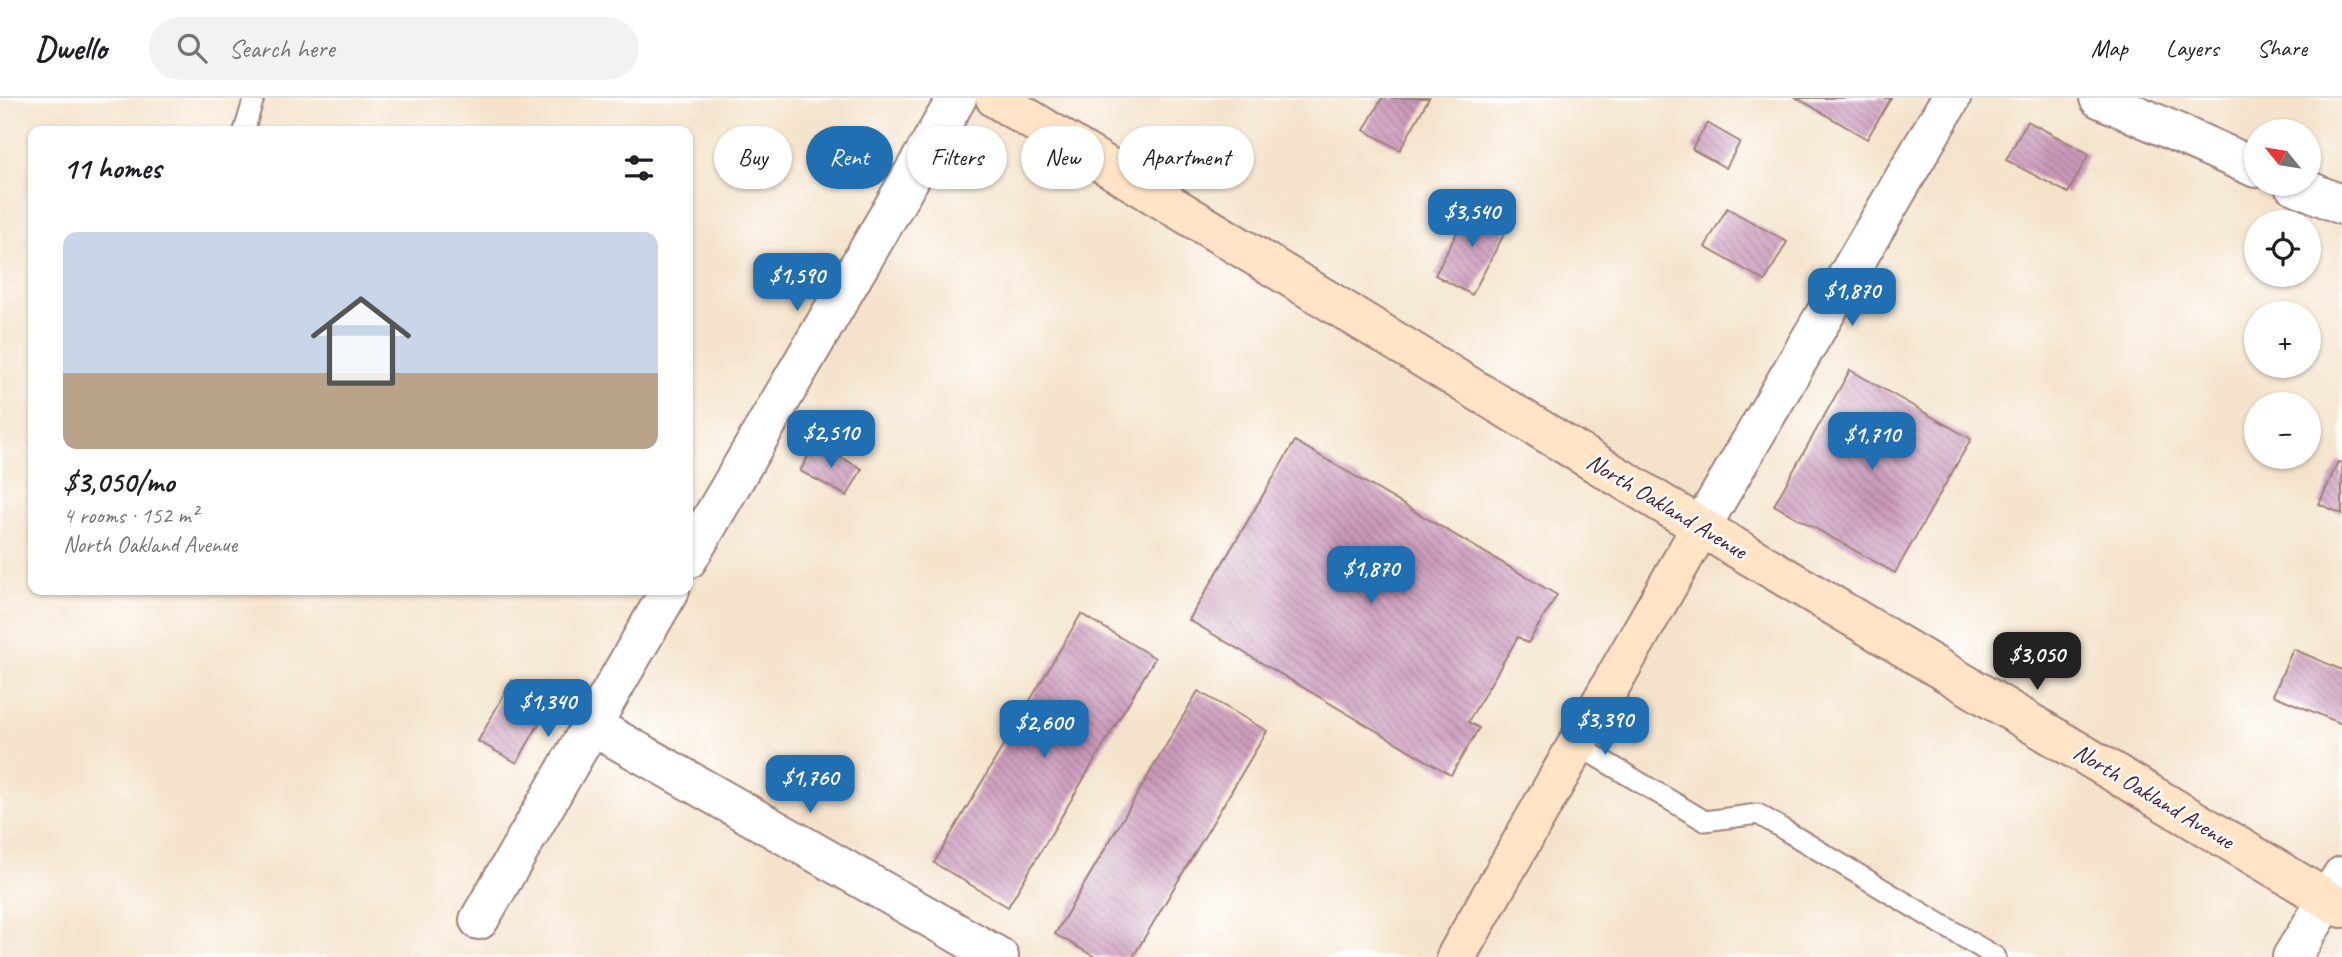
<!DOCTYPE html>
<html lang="en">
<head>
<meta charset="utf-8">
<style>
	body { margin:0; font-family:Caveat,sans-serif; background:#f2f2f2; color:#202124; height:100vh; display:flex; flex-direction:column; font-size:26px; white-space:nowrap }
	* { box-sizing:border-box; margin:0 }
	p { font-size:23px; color:#757577 }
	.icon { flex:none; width:38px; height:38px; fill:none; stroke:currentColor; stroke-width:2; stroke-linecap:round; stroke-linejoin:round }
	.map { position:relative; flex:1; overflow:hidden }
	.panel { position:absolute; left:28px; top:28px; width:665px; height:469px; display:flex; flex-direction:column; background:#fff; border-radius:14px; box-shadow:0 2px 5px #0004 }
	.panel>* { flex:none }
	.banner { position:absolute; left:714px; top:28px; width:665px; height:63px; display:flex; gap:14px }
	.needle { width:46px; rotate:300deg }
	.controls { position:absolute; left:2244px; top:21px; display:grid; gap:14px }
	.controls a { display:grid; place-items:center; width:77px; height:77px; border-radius:50%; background:#fff; box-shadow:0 2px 5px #0004; font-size:35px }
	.price { position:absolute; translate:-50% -60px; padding:0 16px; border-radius:14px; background:#1f6fb2; color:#fff; font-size:23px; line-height:46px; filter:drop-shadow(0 2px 4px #0008) }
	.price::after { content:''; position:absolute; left:50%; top:42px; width:21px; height:16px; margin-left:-10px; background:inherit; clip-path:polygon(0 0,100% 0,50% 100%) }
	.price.active { background:#222; color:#fff }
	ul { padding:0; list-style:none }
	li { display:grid; align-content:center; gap:14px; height:371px; padding:0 35px }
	li span { display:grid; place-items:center; height:217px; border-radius:14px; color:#555 }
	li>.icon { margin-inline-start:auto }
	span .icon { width:126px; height:126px; fill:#fffc; stroke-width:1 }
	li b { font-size:30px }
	h2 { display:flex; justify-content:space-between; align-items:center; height:84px; padding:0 35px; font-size:30px }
	.pill { padding:0 24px; border-radius:32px; background:#fff; box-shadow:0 2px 5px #0004; font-size:24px; line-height:63px }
	.pill.active { background:#1f6fb2; color:#fff }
	header { display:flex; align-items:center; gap:42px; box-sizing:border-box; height:98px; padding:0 35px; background:#fff; border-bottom:2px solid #e0e0e0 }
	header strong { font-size:33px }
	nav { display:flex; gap:38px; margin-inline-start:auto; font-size:24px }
	.search { width:490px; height:63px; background:#f2f2f2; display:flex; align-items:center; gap:18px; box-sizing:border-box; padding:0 24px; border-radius:38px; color:#757577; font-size:26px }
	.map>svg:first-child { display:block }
	.building { fill:url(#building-back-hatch) }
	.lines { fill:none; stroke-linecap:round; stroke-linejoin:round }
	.lane-casing { stroke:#9f817a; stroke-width:23 }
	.street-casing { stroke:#9f817a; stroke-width:42 }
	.secondary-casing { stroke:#9f817a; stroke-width:42 }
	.lane { stroke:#fff; stroke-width:19 }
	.street { stroke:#fff; stroke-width:38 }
	.secondary { stroke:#ffe4c6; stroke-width:38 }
	.labels { text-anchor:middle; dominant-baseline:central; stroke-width:5; stroke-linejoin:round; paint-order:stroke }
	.street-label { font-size:24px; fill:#4a1f2b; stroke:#fff }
</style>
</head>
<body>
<header>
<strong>Dwello</strong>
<div class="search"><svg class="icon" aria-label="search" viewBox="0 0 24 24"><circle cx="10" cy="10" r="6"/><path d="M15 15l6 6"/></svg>Search here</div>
<nav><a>Map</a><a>Layers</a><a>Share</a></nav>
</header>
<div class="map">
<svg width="2342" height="859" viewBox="0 0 2342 859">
	<defs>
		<pattern id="building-back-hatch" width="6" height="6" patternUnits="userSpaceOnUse" patternTransform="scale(1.75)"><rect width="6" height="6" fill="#ca99ba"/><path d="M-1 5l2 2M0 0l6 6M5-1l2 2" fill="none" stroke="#a67c97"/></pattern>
	</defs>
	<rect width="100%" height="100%" fill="#fff"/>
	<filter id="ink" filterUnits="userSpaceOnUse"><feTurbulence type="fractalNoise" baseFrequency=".0143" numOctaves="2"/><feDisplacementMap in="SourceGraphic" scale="14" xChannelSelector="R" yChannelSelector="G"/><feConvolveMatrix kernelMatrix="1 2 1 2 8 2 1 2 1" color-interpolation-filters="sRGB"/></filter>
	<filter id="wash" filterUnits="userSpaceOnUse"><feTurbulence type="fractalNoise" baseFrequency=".00686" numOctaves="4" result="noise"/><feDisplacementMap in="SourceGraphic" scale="28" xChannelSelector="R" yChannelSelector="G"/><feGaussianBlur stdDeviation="1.57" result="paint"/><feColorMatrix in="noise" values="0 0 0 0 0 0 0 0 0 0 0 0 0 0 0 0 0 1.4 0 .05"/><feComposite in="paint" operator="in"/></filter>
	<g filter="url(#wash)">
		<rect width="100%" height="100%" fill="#f4e3ca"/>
		<g id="blocks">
			<path class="building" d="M1382,0H1429L1400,52L1364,32Z
				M1797,0H1891L1867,41Z
				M2027,23L2089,56L2068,95L2006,62Z
				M1707,25L1740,44L1726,70L1692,51Z
				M1472,105L1510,125L1472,197L1435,177Z
				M1727,110L1787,144L1765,183L1705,149Z
				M1850,272L1971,341L1895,475L1774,407Z
				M1295,343L1557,497L1528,545L1518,539L1468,624L1479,630L1451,677L1189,522Z
				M815,345L862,371L847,398L800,373Z
				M2338,364L2342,365V416L2319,406Z
				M1081,516L1155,560L1008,809L934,765Z
				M2293,551L2342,572V626L2273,597Z
				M512,582L551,604L517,665L478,643Z
				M1198,593L1267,633L1133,859H1095L1055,836Z"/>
		</g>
	</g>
	<g filter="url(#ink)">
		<use href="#blocks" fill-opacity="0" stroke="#9f817a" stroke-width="2"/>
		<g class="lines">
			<defs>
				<path id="lane" d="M244,33L254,0
					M1577,647L1705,723L1758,716L1996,859"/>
				<path id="street" d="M2099,0L2256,70
					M2293,86L2342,107
					M1701,429L1951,0
					M688,461L957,0
					M591,627L999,859
					M479,822L670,492
					M2292,859L2342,778"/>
				<path id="secondary" d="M995,0L1701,429L2342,810
					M1456,859L1701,429"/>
			</defs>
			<use href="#lane" class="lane-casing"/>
			<use href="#street" class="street-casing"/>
			<use href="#secondary" class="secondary-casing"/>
			<use href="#lane" class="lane"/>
			<use href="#street" class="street"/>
			<use href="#secondary" class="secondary"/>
		</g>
	</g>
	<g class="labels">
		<g class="street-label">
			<text transform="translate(1667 408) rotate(31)">North Oakland Avenue</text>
			<text transform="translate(2154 698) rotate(31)">North Oakland Avenue</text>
		</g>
	</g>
</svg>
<div class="controls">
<a><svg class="needle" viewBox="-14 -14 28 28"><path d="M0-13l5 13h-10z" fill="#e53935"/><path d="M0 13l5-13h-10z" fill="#757577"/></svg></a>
<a><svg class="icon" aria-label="locate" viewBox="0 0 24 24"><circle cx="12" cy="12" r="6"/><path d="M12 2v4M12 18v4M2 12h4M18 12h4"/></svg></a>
<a>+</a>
<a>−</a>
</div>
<b class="price" style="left:1472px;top:151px">$3,540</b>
<b class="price" style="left:797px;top:215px">$1,590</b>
<b class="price" style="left:1852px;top:230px">$1,870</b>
<b class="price" style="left:831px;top:372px">$2,510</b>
<b class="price" style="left:1872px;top:374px">$1,710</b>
<b class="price" style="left:1371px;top:508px">$1,870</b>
<b class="price active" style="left:2037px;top:594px">$3,050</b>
<b class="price" style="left:548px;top:641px">$1,340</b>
<b class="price" style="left:1605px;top:659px">$3,390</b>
<b class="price" style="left:1044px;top:662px">$2,600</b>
<b class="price" style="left:810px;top:717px">$1,760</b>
<div class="banner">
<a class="pill">Buy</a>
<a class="pill active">Rent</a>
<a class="pill">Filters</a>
<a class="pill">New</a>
<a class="pill">Apartment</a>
</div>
<section class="panel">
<h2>11 homes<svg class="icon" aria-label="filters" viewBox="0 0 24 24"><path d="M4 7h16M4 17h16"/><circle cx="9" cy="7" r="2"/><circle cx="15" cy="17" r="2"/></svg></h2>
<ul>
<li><span style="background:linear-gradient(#c9d6e8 65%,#b9a48a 0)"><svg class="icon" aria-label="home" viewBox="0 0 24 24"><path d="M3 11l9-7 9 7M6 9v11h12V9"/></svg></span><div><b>$3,050/mo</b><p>4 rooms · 152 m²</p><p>North Oakland Avenue</p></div></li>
</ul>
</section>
</div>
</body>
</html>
